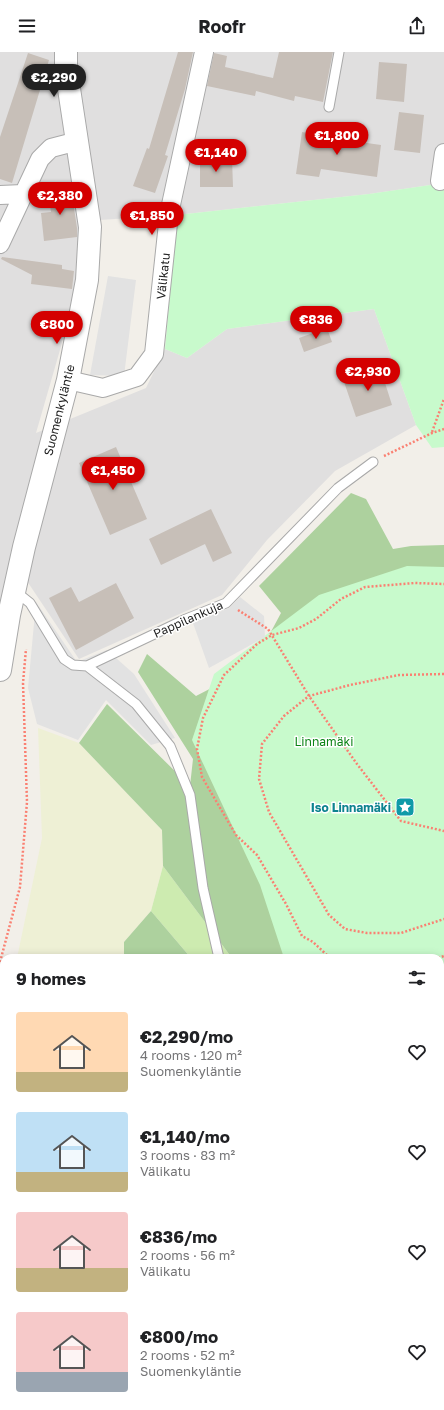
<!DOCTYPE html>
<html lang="en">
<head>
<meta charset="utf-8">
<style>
	body { margin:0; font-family:"Golos Text",sans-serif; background:#f2f2f2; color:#202124; height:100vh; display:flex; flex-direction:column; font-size:15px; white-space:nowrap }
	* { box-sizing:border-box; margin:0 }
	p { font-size:13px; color:#757577 }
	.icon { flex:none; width:22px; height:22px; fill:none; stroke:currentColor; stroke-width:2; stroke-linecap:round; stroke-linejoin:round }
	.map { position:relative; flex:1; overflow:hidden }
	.details { position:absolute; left:0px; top:902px; width:444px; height:456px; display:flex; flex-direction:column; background:#fff; border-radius:12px 12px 0 0; box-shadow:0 2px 10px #0003 }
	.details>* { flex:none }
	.price { position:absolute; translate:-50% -34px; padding:0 9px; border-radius:14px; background:#d40000; color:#fff; font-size:13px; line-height:26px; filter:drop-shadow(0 1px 2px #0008) }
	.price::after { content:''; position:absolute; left:50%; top:24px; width:12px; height:9px; margin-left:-6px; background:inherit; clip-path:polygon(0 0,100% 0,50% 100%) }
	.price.current { background:#222; color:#fff }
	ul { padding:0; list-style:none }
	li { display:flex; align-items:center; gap:12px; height:100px; padding:0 16px }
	li span { display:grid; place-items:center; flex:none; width:112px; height:80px; border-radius:4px; color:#555 }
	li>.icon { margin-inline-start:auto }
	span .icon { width:48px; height:48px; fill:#fffc; stroke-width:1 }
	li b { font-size:17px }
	h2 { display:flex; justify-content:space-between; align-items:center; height:48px; padding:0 16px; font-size:17px }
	header { display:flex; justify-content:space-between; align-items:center; height:52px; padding:0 16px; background:#fff; font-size:18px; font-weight:700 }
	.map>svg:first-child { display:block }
	.residential { fill:#e0dfdf }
	.farmland { fill:#eef0d5 }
	.grass { fill:#cdebb0 }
	.forest { fill:#add19e }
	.park { fill:#c8facc }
	.pitch { fill:#88e0be }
	.parking { fill:#e2e2e2 }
	.building { fill:#c7bfb8 }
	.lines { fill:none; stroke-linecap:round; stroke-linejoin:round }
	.service-casing { stroke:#a9a9a9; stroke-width:11 }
	.minor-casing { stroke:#a9a9a9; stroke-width:20 }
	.tertiary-casing { stroke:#a9a9a9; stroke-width:24 }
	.path { stroke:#fa8072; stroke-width:2.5; stroke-dasharray:2 2; stroke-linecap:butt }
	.service { stroke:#fff; stroke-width:9 }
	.minor { stroke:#fff; stroke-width:18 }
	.tertiary { stroke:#fff; stroke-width:22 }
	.labels { text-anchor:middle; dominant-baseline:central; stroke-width:3; stroke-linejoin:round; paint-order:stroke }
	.street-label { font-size:12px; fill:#222; stroke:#fff }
	.park-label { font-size:12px; fill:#0c8416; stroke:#fff }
	.culture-label { font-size:12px; font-weight:bold; fill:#0d838f; stroke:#fff; text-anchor:end }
</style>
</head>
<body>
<header><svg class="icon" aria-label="menu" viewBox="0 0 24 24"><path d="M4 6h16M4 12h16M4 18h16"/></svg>Roofr<svg class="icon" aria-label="share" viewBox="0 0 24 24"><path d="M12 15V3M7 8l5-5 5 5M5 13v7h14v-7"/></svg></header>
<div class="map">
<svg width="444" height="1358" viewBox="0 0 444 1358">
	<rect width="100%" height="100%" fill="#f2efe9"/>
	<path class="residential" d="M0,0H444V131L369,142L177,163L84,169L81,225L36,381L146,336L165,297L187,306L227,277L374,257L416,373L335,419L267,488L222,543L79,607L27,529L0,556Z"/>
	<path class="farmland" d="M38,676L79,691L162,778L163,814L151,859L124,890V906H17L42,786Z
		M4,964V1201L0,1199V981Z"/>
	<path class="grass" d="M163,814L232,906H191L151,859Z"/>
	<path class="forest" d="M351,441L366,447L393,497L411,494L444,493V1317L440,1313V906H232L163,814L162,778L79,691L107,652L190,734L193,707L138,620L147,602L196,644L252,615L281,561L259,534Z
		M151,859L191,906H124V890Z
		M326,1354H402L405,1358H324Z"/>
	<path class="park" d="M444,131V395L432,396L416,373L374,257L227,277L187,306L165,297L177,163L369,142Z
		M407,514L444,515V934L440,936V906H284L260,833L192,688L214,622L319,543Z"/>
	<path class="pitch" d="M0,1242H4V1350L0,1349Z
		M13,1354H314L312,1358H22Z"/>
	<path class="parking" d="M108,224L136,228L124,324L90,323Z
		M240,545L264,564L265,585L209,616L193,571L229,556Z
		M36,550L77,610L107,598L134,622L175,686L151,693L106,648L78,688L37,672L28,636Z"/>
	<path class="building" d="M178,0H193L185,37L165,103L168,104L155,141L133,134L147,96L149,97Z
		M279,0H333L323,50L295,44L294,49L256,39L255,44L207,34L214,1L227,4L225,15L273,26Z
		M28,1L49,8L12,131L0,127V85Z
		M379,10L407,12L404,50L376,47Z
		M399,60L424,63L420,101L394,98Z
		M302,80L325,84V85L381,93L377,125L321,117L319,125L296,122Z
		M200,106H232L233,135H200Z
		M71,136L77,176V185L44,189L41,161L51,160L48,138Z
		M2,205L62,213V217L74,219L72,237L31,232L32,223L1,207Z
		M327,276L332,290L304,300L299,286Z
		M380,315L392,353L356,365L343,327Z
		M116,395L147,467L110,483L79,411Z
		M211,457L232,501L213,510L205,492L161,513L149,487Z
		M116,531L134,566L76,598L49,546L71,535L79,550Z"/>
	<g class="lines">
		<defs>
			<path id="service" d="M329,55L339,0
				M15,539L30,551L64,607L73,613L87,614L186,567L226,551L338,436L373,410
				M87,614L136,652L170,694L190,743L203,836L219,906
				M440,1074L444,1073"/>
			<path id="minor" d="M440,129L444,101
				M0,143L23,142
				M0,192L40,107L51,96L78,89
				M68,328L103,336L137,325L154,302L169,162L204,0"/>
			<path id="tertiary" d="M0,618L9,563L24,495L68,328L87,228L90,175L66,17V0"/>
		</defs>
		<use href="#service" class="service-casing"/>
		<use href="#minor" class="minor-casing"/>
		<use href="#tertiary" class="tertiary-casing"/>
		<path class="path" d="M432,380L444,347
			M384,404L432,381L444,377
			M238,558L268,577L309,644L357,712L401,769L444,779
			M444,622L399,623L350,633L309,644L284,664L262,692L259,727L269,760L329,863L345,877L367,881H401L444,867
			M330,906L313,890L302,884L286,852L257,803L236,783L202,725L197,697L203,666L224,623L257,592L272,583L299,576L316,567L341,547L365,535L415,531L444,532
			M438,906L444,904
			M0,910L20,835L27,750L23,631L26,597"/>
		<use href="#service" class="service"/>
		<use href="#minor" class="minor"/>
		<use href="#tertiary" class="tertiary"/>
	</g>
	<defs>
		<symbol id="sight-square" viewBox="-11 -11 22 22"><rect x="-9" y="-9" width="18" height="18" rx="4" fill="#0f9aa8" stroke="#fff"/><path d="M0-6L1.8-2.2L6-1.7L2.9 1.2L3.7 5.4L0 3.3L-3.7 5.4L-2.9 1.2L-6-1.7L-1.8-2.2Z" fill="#fff"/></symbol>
	</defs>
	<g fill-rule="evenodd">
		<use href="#sight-square" x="394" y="744" width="22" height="22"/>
	</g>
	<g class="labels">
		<g class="street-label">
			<text transform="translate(163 224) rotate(-84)">Välikatu</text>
			<text transform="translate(59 358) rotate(-76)">Suomenkyläntie</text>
			<text transform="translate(188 567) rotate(-24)">Pappilankuja</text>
		</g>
		<g class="park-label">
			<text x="324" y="689">Linnamäki</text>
		</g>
		<g class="culture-label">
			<text x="391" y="755">Iso Linnamäki</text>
		</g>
	</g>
</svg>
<b class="price current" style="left:54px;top:46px">€2,290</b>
<b class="price" style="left:337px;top:104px">€1,800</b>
<b class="price" style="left:216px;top:121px">€1,140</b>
<b class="price" style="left:60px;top:164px">€2,380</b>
<b class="price" style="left:152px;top:184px">€1,850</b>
<b class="price" style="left:316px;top:288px">€836</b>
<b class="price" style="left:57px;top:293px">€800</b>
<b class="price" style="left:368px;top:340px">€2,930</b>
<b class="price" style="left:113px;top:439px">€1,450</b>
<section class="details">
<h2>9 homes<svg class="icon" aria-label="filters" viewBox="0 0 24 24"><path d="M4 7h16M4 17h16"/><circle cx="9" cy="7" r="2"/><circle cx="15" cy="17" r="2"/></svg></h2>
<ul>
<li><span style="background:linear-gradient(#ffd9b3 75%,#c2b280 0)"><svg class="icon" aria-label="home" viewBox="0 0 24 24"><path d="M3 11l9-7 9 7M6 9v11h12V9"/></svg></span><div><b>€2,290/mo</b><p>4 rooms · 120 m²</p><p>Suomenkyläntie</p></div><svg class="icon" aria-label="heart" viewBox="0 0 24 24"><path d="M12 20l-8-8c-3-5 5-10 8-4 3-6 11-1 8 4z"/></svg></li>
<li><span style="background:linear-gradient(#bfe0f5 75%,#c2b280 0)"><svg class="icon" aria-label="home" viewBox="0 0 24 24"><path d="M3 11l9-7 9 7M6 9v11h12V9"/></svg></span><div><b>€1,140/mo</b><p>3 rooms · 83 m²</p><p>Välikatu</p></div><svg class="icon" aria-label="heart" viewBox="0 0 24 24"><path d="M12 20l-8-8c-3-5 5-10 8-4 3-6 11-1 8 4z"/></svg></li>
<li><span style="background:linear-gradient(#f6c9c9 70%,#c2b280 0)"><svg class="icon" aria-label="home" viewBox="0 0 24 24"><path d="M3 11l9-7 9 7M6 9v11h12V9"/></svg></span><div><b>€836/mo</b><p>2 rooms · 56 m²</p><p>Välikatu</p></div><svg class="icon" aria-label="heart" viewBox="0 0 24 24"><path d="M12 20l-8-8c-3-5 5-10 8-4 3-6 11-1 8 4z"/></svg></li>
<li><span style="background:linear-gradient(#f6c9c9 75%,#9aa5b1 0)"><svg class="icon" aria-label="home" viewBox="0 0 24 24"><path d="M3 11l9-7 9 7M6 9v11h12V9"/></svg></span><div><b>€800/mo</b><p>2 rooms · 52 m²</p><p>Suomenkyläntie</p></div><svg class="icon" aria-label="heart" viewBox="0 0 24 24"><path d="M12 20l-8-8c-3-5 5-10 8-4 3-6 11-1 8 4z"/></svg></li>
</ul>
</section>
</div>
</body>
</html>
